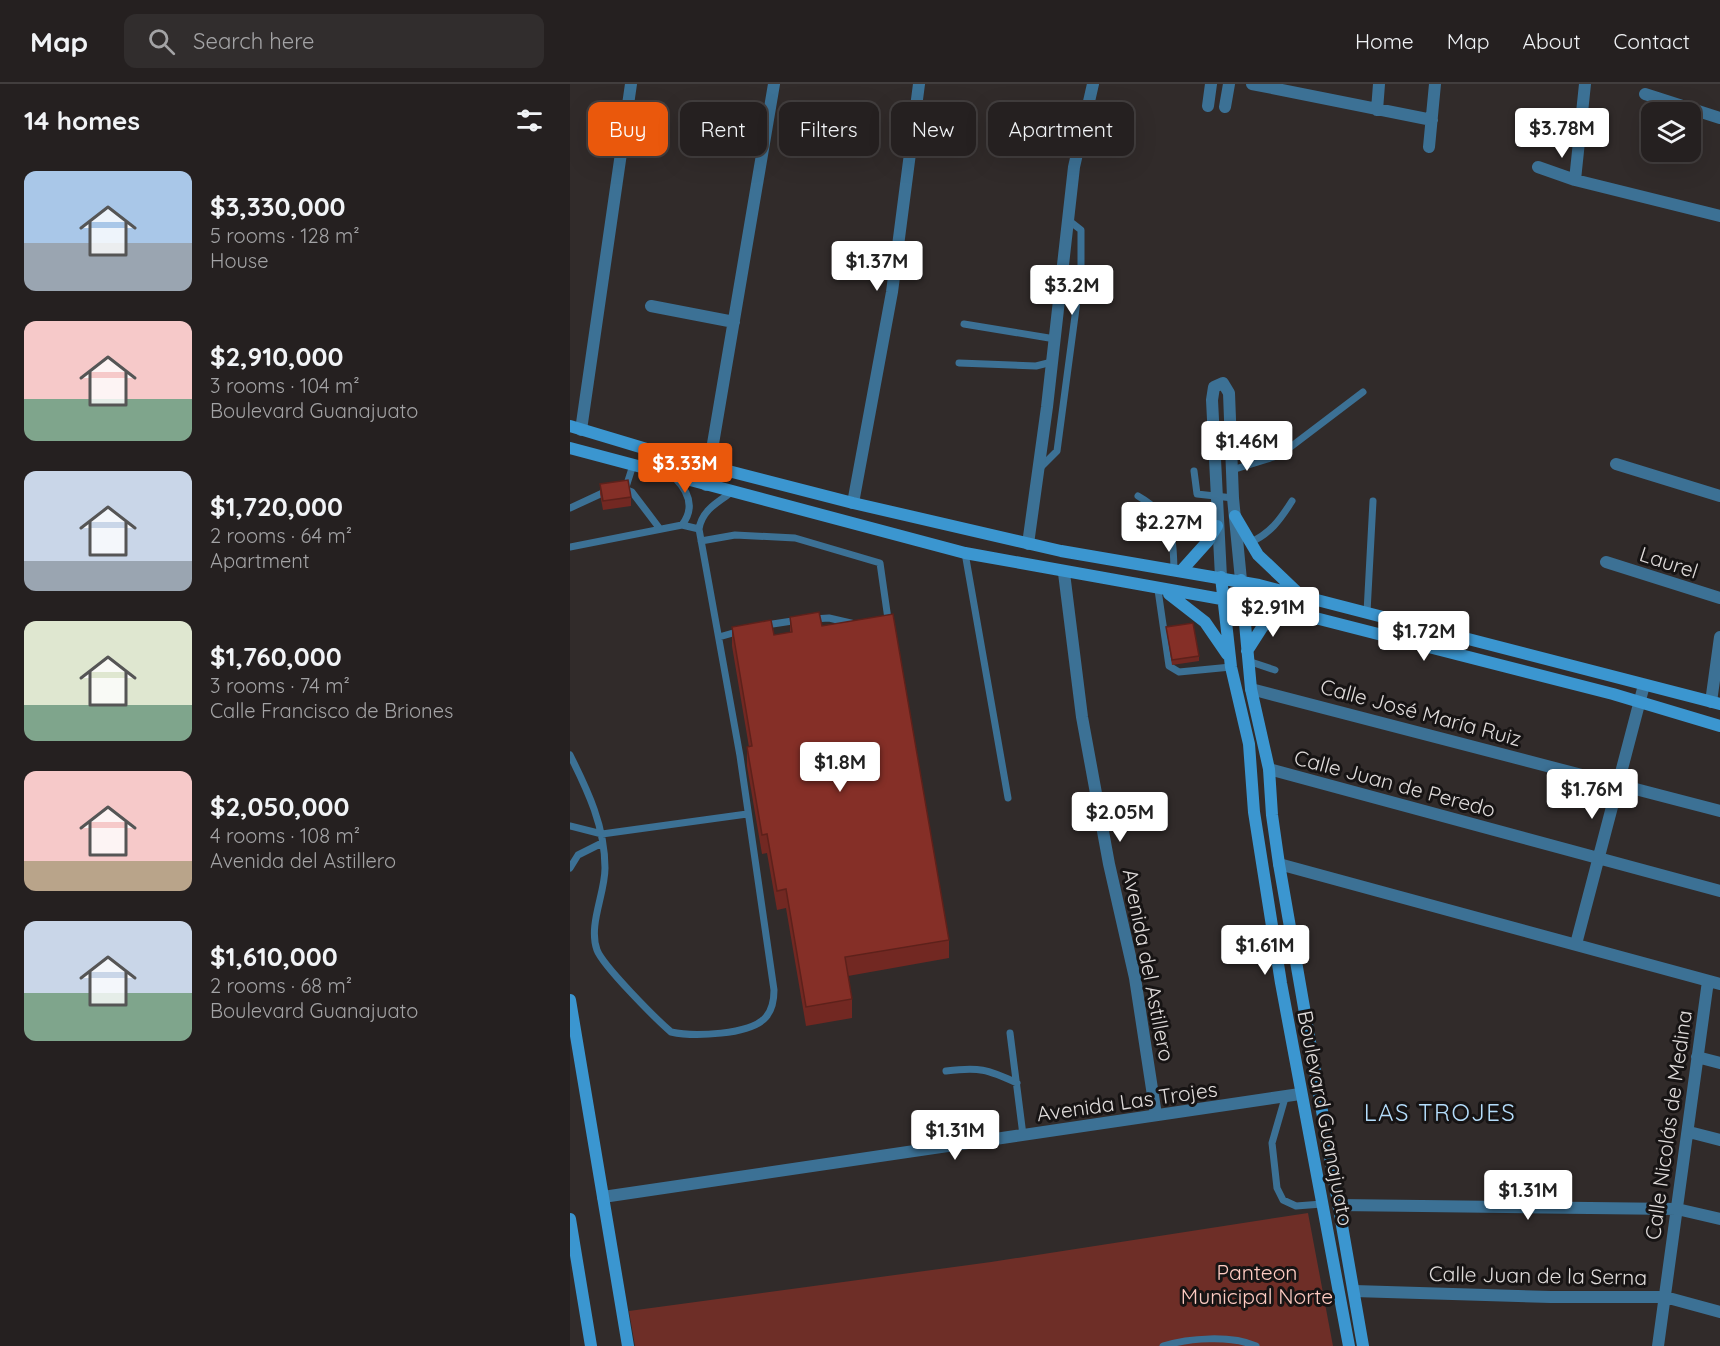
<!DOCTYPE html>
<html lang="en">
<head>
<meta charset="utf-8">
<style>
	body { margin:0; font-family:Quicksand,sans-serif; background:#312d2d; color:#f1f3f6; height:100vh; display:flex; flex-direction:column; font-size:22px; white-space:nowrap }
	* { box-sizing:border-box; margin:0 }
	p { font-size:20px; color:#a3a3a5 }
	.icon { flex:none; width:33px; height:33px; fill:none; stroke:currentColor; stroke-width:2; stroke-linecap:round; stroke-linejoin:round }
	.map { position:relative; flex:1; overflow:hidden }
	.details { display:flex; flex-direction:column; background:#252020; width:570px }
	.details>* { flex:none }
	.guide { position:absolute; left:18px; top:18px; width:570px; height:54px; display:flex; gap:12px }
	.fabs { position:absolute; left:1071px; top:18px; display:grid; gap:12px }
	.fabs a { display:grid; place-items:center; width:60px; height:60px; border-radius:12px; background:#252020; box-shadow:0 6px 24px #0002,0 0 0 2px #423e3e; font-size:30px }
	.price { position:absolute; translate:-50% -51px; padding:0 14px; border-radius:6px; background:#fff; color:#222; font-size:20px; line-height:39px; filter:drop-shadow(0 2px 3px #0008) }
	.price::after { content:''; position:absolute; left:50%; top:36px; width:18px; height:14px; margin-left:-9px; background:inherit; clip-path:polygon(0 0,100% 0,50% 100%) }
	.price.current { background:#ea580c; color:#fff }
	ul { padding:0; list-style:none }
	li { display:flex; align-items:center; gap:18px; height:150px; padding:0 24px }
	li span { display:grid; place-items:center; flex:none; width:168px; height:120px; border-radius:12px; color:#555 }
	li>.icon { margin-inline-start:auto }
	span .icon { width:72px; height:72px; fill:#fffc; stroke-width:1 }
	li b { font-size:26px }
	h2 { display:flex; justify-content:space-between; align-items:center; height:72px; padding:0 24px; font-size:26px }
	.chip { padding:0 21px; border-radius:12px; background:#252020; box-shadow:0 6px 24px #0002,0 0 0 2px #423e3e; font-size:21px; line-height:54px }
	.chip.current { background:#ea580c; color:#fff }
	header { display:flex; align-items:center; gap:36px; box-sizing:border-box; height:84px; padding:0 30px; background:#252020; border-bottom:2px solid #423e3e }
	header strong { font-size:28px }
	nav { display:flex; gap:33px; margin-inline-start:auto; font-size:21px }
	.search { width:420px; height:54px; background:#312d2d; display:flex; align-items:center; gap:15px; box-sizing:border-box; padding:0 21px; border-radius:12px; color:#a3a3a5; font-size:22px }
	main { display:flex; flex:1; min-height:0 }
	.map>svg:first-child { display:block }
	.green { fill:#6e2e27 }
	.lines { fill:none; stroke-linecap:round; stroke-linejoin:round }
	.lane { stroke:#3c7195; stroke-width:7 }
	.street { stroke:#3c7195; stroke-width:12 }
	.secondary { stroke:#3b96d0; stroke-width:12 }
	.wall { fill:#722822 }
	.building { fill:#852f27; stroke:#5d211b; stroke-width:1.5 }
	.labels { text-anchor:middle; dominant-baseline:central; stroke-width:6; stroke-linejoin:round; paint-order:stroke }
	.street-label { font-size:21px; fill:#e0dcdb; stroke:#171414 }
	.park-label { font-size:21px; fill:#fecbc2; stroke:#171414 }
	.quarter-label { font-size:24px; letter-spacing:1.5px; fill:#b4ddfb; stroke:#171414 }
</style>
</head>
<body>
<header>
<strong>Map</strong>
<div class="search"><svg class="icon" aria-label="search" viewBox="0 0 24 24"><circle cx="10" cy="10" r="6"/><path d="M15 15l6 6"/></svg>Search here</div>
<nav><a>Home</a><a>Map</a><a>About</a><a>Contact</a></nav>
</header>
<main>
<section class="details">
<h2>14 homes<svg class="icon" aria-label="filters" viewBox="0 0 24 24"><path d="M4 7h16M4 17h16"/><circle cx="9" cy="7" r="2"/><circle cx="15" cy="17" r="2"/></svg></h2>
<ul>
<li><span style="background:linear-gradient(#a9c7e8 60%,#9aa5b1 0)"><svg class="icon" aria-label="home" viewBox="0 0 24 24"><path d="M3 11l9-7 9 7M6 9v11h12V9"/></svg></span><div><b>$3,330,000</b><p>5 rooms · 128 m²</p><p>House</p></div></li>
<li><span style="background:linear-gradient(#f6c9c9 65%,#7fa58c 0)"><svg class="icon" aria-label="home" viewBox="0 0 24 24"><path d="M3 11l9-7 9 7M6 9v11h12V9"/></svg></span><div><b>$2,910,000</b><p>3 rooms · 104 m²</p><p>Boulevard Guanajuato</p></div></li>
<li><span style="background:linear-gradient(#c9d6e8 75%,#9aa5b1 0)"><svg class="icon" aria-label="home" viewBox="0 0 24 24"><path d="M3 11l9-7 9 7M6 9v11h12V9"/></svg></span><div><b>$1,720,000</b><p>2 rooms · 64 m²</p><p>Apartment</p></div></li>
<li><span style="background:linear-gradient(#dfe7d0 70%,#7fa58c 0)"><svg class="icon" aria-label="home" viewBox="0 0 24 24"><path d="M3 11l9-7 9 7M6 9v11h12V9"/></svg></span><div><b>$1,760,000</b><p>3 rooms · 74 m²</p><p>Calle Francisco de Briones</p></div></li>
<li><span style="background:linear-gradient(#f6c9c9 75%,#b9a48a 0)"><svg class="icon" aria-label="home" viewBox="0 0 24 24"><path d="M3 11l9-7 9 7M6 9v11h12V9"/></svg></span><div><b>$2,050,000</b><p>4 rooms · 108 m²</p><p>Avenida del Astillero</p></div></li>
<li><span style="background:linear-gradient(#c9d6e8 60%,#7fa58c 0)"><svg class="icon" aria-label="home" viewBox="0 0 24 24"><path d="M3 11l9-7 9 7M6 9v11h12V9"/></svg></span><div><b>$1,610,000</b><p>2 rooms · 68 m²</p><p>Boulevard Guanajuato</p></div></li>
</ul>
</section>
<div class="map">
<svg width="1150" height="1262" viewBox="0 0 1150 1262">
	<rect width="100%" height="100%" fill="#312b2a"/>
	<path class="green" d="M738,1129L763,1262H65L59,1227L421,1178Z"/>
	<g class="lines">
		<path class="lane" d="M394,240L485,255
			M389,279L466,282L482,278
			M470,384L487,367L511,187V146L497,135
			M662,386L710,371L793,308
			M624,387L627,410L663,414
			M105,394C119,408 125,424 112,441
			M56,403L63,381
			M52,404L62,408L90,445
			M568,412C601,431 603,448 604,485
			M0,424L39,406
			M131,457L165,451L225,454L310,479L318,535L314,536
			M679,459C700,450 710,436 722,417
			M0,463L112,441L129,445
			M395,469L438,714
			M588,506L599,582L609,588L661,583
			M797,528L803,417
			M243,535L259,534L285,540
			M196,541L229,536
			M149,553L170,547
			M678,577L705,586
			M0,671C18,707 35,743 35,784C35,810 18,841 27,866C33,882 86,935 101,948C123,953 181,951 196,933C203,925 204,915 204,906L170,672L129,445C132,426 148,418 162,408
			M0,742L32,750L177,730
			M0,784L8,771L32,759
			M440,949L453,1051
			M376,987C409,983 417,985 447,999
			M715,1014L702,1059L707,1104L713,1116L726,1122L752,1120
			M593,1262C619,1254 661,1251 686,1262"/>
		<path class="street" d="M682,0L862,36
			M1075,10L1150,34
			M638,22L641,0
			M655,23L659,0
			M807,26L809,0
			M859,63L865,0
			M968,83L1005,96L1150,132
			M1005,96L1015,0
			M81,222L164,238
			M11,346L61,0
			M1046,380L1150,412
			M136,401L204,0
			M283,419L322,208L349,0
			M458,460L477,323L504,83L523,0
			M1036,478L1150,514
			M494,489L512,633L539,780L565,894L586,1031
			M651,493L642,316L644,303L653,299L659,309L663,414L671,496
			M681,605L1150,727
			M1141,618L1150,553
			M699,685L1150,807
			M709,780L1150,900
			M1006,860L1074,601
			M1127,973L1150,979
			M1119,1048L1150,1056
			M33,1113L730,1010
			M768,1121L1107,1125L1150,1135
			M784,1207L981,1213H1095L1150,1228
			M1088,1262L1138,897"/>
		<path class="secondary" d="M0,342L100,372L283,419L491,467L689,501L1150,620
			M0,364L395,469L718,527L1043,610L1150,642
			M665,432L688,471L727,508
			M612,486L638,457L647,442
			M651,493L661,583L679,660L684,728L711,899L779,1262
			M671,496L681,605L699,685L702,731L709,780L793,1262
			M599,510L635,538L657,570
			M677,567L693,542L718,527
			M0,916L58,1262
			M0,1135L21,1262"/>
	</g>
	<path class="wall" d="M30,400L61,413V422L33,426L30,410Z
		M220,533L252,542L379,856V874L278,892L282,915V934L236,942L216,824L207,826L197,769L192,770L177,682V663H179L162,562V543L204,551L220,548Z
		M596,543L629,572V577L602,581Z"/>
	<path class="building" d="M58,396L61,413L33,417L30,400Z
		M249,528L252,542L323,530L379,856L275,873L282,915L236,923L216,805L207,807L197,750L192,751L177,663L182,662L162,543L201,536L204,551L222,548L220,533Z
		M623,539L629,572L602,576L596,543Z"/>
	<g class="labels">
		<g class="street-label">
			<text transform="translate(1099 478) rotate(18)">Laurel</text>
			<text transform="translate(851 628) rotate(15)">Calle José María Ruiz</text>
			<text transform="translate(825 699) rotate(15)">Calle Juan de Peredo</text>
			<text transform="translate(579 881) rotate(79)">Avenida del Astillero</text>
			<text transform="translate(557 1017) rotate(-8)">Avenida Las Trojes</text>
			<text transform="translate(756 1034) rotate(79)">Boulevard Guanajuato</text>
			<text transform="translate(1098 1041) rotate(-82)">Calle Nicolás de Medina</text>
			<text transform="translate(968 1191) rotate(1)">Calle Juan de la Serna</text>
		</g>
		<g class="park-label">
			<text x="687" y="1188">Panteon<tspan x="687" dy="24">Municipal Norte</tspan></text>
		</g>
		<g class="quarter-label">
			<text x="870" y="1028">LAS TROJES</text>
		</g>
	</g>
</svg>
<div class="fabs">
<a><svg class="icon" aria-label="layers" viewBox="0 0 24 24"><path d="M12 4l9 5-9 5-9-5zM3 14l9 5 9-5"/></svg></a>
</div>
<b class="price" style="left:992px;top:75px">$3.78M</b>
<b class="price" style="left:307px;top:208px">$1.37M</b>
<b class="price" style="left:502px;top:232px">$3.2M</b>
<b class="price" style="left:677px;top:388px">$1.46M</b>
<b class="price current" style="left:115px;top:410px">$3.33M</b>
<b class="price" style="left:599px;top:469px">$2.27M</b>
<b class="price" style="left:703px;top:554px">$2.91M</b>
<b class="price" style="left:854px;top:578px">$1.72M</b>
<b class="price" style="left:270px;top:709px">$1.8M</b>
<b class="price" style="left:1022px;top:736px">$1.76M</b>
<b class="price" style="left:550px;top:759px">$2.05M</b>
<b class="price" style="left:695px;top:892px">$1.61M</b>
<b class="price" style="left:385px;top:1077px">$1.31M</b>
<b class="price" style="left:958px;top:1137px">$1.31M</b>
<div class="guide">
<a class="chip current">Buy</a>
<a class="chip">Rent</a>
<a class="chip">Filters</a>
<a class="chip">New</a>
<a class="chip">Apartment</a>
</div>
</div>
</main>
</body>
</html>
